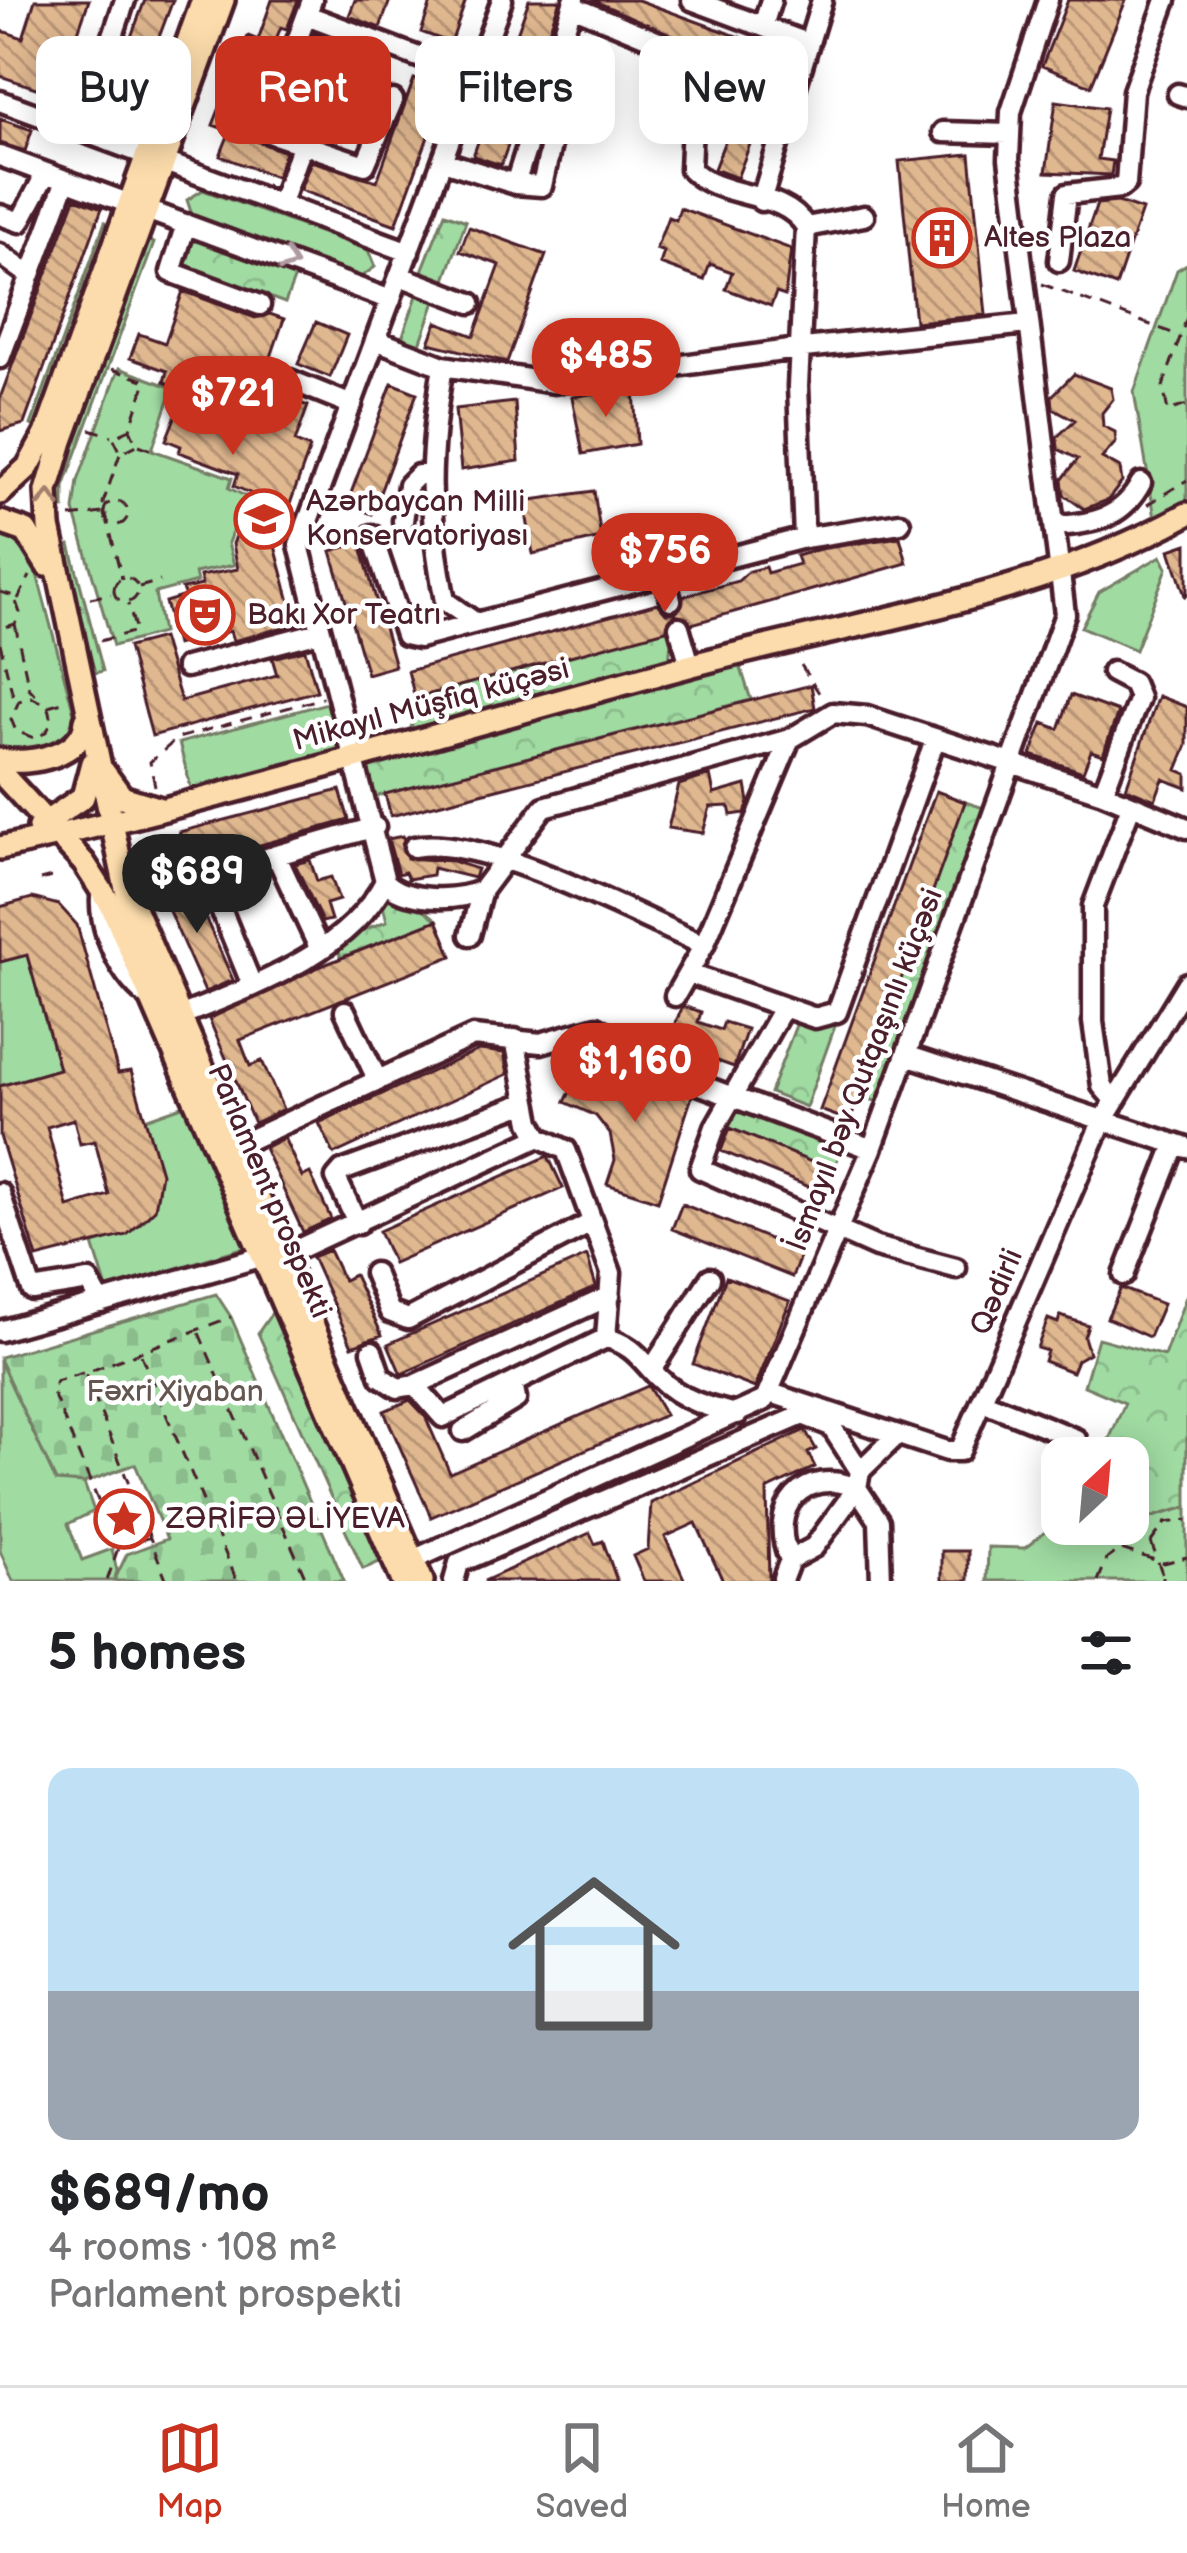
<!DOCTYPE html>
<html lang="en">
<head>
<meta charset="utf-8">
<style>
	body { margin:0; font-family:"Balsamiq Sans",sans-serif; background:#f2f2f2; color:#202124; height:100vh; display:flex; flex-direction:column; font-size:45px; white-space:nowrap }
	* { box-sizing:border-box; margin:0 }
	p { font-size:39px; color:#757577 }
	.icon { flex:none; width:66px; height:66px; fill:none; stroke:currentColor; stroke-width:2; stroke-linecap:round; stroke-linejoin:round }
	.map { position:relative; height:1581px; overflow:hidden }
	.side { display:flex; flex-direction:column; background:#fff; flex:1 }
	.side>* { flex:none }
	.hud { position:absolute; left:36px; top:36px; width:1116px; height:108px; display:flex; gap:24px }
	.needle { width:78px; rotate:26deg }
	.buttons { position:absolute; left:1041px; top:1437px; display:grid; gap:24px }
	.buttons a { display:grid; place-items:center; width:108px; height:108px; border-radius:24px; background:#fff; box-shadow:0 6px 30px #0003; font-size:60px }
	.price { position:absolute; translate:-50% -102px; padding:0 27px; border-radius:42px; background:#c8321e; color:#fff; font-size:39px; line-height:78px; filter:drop-shadow(0 3px 6px #0008) }
	.price::after { content:''; position:absolute; left:50%; top:72px; width:36px; height:27px; margin-left:-18px; background:inherit; clip-path:polygon(0 0,100% 0,50% 100%) }
	.price.on { background:#222; color:#fff }
	ul { padding:0; list-style:none }
	li { display:grid; align-content:center; gap:24px; height:636px; padding:0 48px }
	li span { display:grid; place-items:center; height:372px; border-radius:24px; color:#555 }
	li>.icon { margin-inline-start:auto }
	span .icon { width:216px; height:216px; fill:#fffc; stroke-width:1 }
	li b { font-size:51px }
	h2 { display:flex; justify-content:space-between; align-items:center; height:144px; padding:0 48px; font-size:51px }
	.tag { padding:0 42px; border-radius:24px; background:#fff; box-shadow:0 6px 30px #0003; font-size:42px; line-height:108px }
	.tag.on { background:#c8321e; color:#fff }
	.tab-bar { display:flex; justify-content:space-around; align-items:center; height:168px; border-top:3px solid #e0e0e0; background:#fff; font-size:33px; color:#757577 }
	.tab-bar a { display:grid; justify-items:center; gap:6px }
	.tab-bar .on { color:#c8321e }
	.map>svg:first-child { display:block }
	.green { fill:#a0dba2; stroke:#757d66; stroke-width:3 }
	.forest { fill:url(#forest-crowns); stroke:#757d66; stroke-width:3 }
	.cemetery { fill:url(#cemetery-stones); stroke:#757d66; stroke-width:3 }
	.building { fill:url(#building-back-hatch); stroke:#4a1f2b; stroke-width:3; fill-rule:evenodd }
	.lines { fill:none; stroke-linecap:round; stroke-linejoin:round }
	.minor-casing { stroke:#4a1f2b; stroke-width:27 }
	.major-casing { stroke:#4a1f2b; stroke-width:30 }
	.path { stroke:#4a1f2b; stroke-width:3; stroke-dasharray:12 9; stroke-linecap:butt }
	.minor { stroke:#fff; stroke-width:18 }
	.major { stroke:#fcdcac; stroke-width:21 }
	.path-bridge { stroke:#4a1f2b; stroke-width:3; stroke-dasharray:12 9; stroke-linecap:butt }
	.oneway { stroke:#ae9aa0 }
	.oneway2 { stroke:#a37e6c }
	.labels { text-anchor:middle; dominant-baseline:central; stroke-width:9; stroke-linejoin:round; paint-order:stroke }
	.poi-label { font-size:30px; fill:#4a1f2b; stroke:#fff; text-anchor:start }
	.street-label { font-size:30px; fill:#4a1f2b; stroke:#fff }
	.park-label { font-size:30px; fill:#64574f; stroke:#fff }
</style>
</head>
<body>
<div class="map">
<svg width="1187" height="1581" viewBox="0 0 1187 1581">
	<defs>
		<pattern id="forest-crowns" width="20" height="18" patternUnits="userSpaceOnUse" patternTransform="scale(3)"><rect width="20" height="18" fill="#a0dba2"/><path d="M2 6a3 3 0 1 1 6 0M12 15a3 3 0 1 1 6 0" fill="none" stroke="#8bbc8c"/></pattern>
		<pattern id="cemetery-stones" width="16" height="16" patternUnits="userSpaceOnUse" patternTransform="scale(3)"><rect width="16" height="16" fill="#a0dba2"/><path d="M2 7V4a2 2 0 0 1 4 0v3zM10 15v-3a2 2 0 0 1 4 0v3z" fill="#8bbc8c"/></pattern>
		<pattern id="building-back-hatch" width="6" height="6" patternUnits="userSpaceOnUse" patternTransform="scale(3)"><rect width="6" height="6" fill="#e0b890"/><path d="M-1 5l2 2M0 0l6 6M5-1l2 2" fill="none" stroke="#b89576"/></pattern>
	</defs>
	<rect width="100%" height="100%" fill="#fff"/>
	<filter id="ink" filterUnits="userSpaceOnUse"><feTurbulence type="fractalNoise" baseFrequency=".00833" numOctaves="2"/><feDisplacementMap in="SourceGraphic" scale="24" xChannelSelector="R" yChannelSelector="G"/><feConvolveMatrix kernelMatrix="1 2 1 2 8 2 1 2 1" color-interpolation-filters="sRGB"/></filter>
	<g filter="url(#ink)">
		<path class="green" d="M203,190L368,250L375,267L361,277L192,215L187,200Z
			M1187,264V500L1155,518L1134,392L1177,270Z
			M420,287L438,293L420,344L402,338Z
			M119,368L173,388L152,450L232,478L229,488L245,496L228,543L234,565L195,573L197,582L155,593L162,633L113,646L74,510L78,481Z
			M10,532L29,544L77,724L72,740L15,756L0,751V535Z
			M1161,556L1167,568L1135,650L1081,627L1099,592Z
			M327,703L339,749L191,788L179,743Z
			M27,955L59,1069L0,1086V962Z
			M185,1105L246,1247L107,1289L93,1244C174,1223 165,1188 145,1119Z
			M0,1361L56,1480L84,1483L94,1511L68,1524L82,1560L112,1549L117,1571L114,1581H13L0,1551Z
			M1187,1507V1581H987L988,1547L1025,1548L1062,1519V1524H1101L1106,1530Z"/>
		<path class="forest" d="M445,213L466,221L445,280L422,271Z
			M105,222L113,225L38,428L31,425Z
			M187,237L295,277L285,303L179,264Z
			M147,240L154,243L64,487V508H56L57,486Z
			M70,545L103,671L95,673L62,548Z
			M672,628L669,663L411,731L415,698Z
			M740,665L751,700L374,797L364,765Z
			M965,802L984,808L879,1102L858,1096Z
			M391,883L437,920L340,958L338,939L387,921L382,901Z
			M798,1020L835,1026L806,1107L770,1093Z
			M736,1106L842,1148L833,1171L727,1127Z
			M1187,1294V1507L1128,1524V1458H1101L1125,1403L1084,1386L1098,1338L1164,1356Z
			M274,1310L382,1561L363,1569L258,1333Z"/>
		<path class="cemetery" d="M216,1294L231,1317L344,1581H114L127,1554L167,1539L135,1464L84,1483L56,1481L0,1361V1357Z"/>
		<path class="building" d="M35,0H89L71,52L87,57L80,78L100,90H111L145,0H173L128,119L0,76V30L23,38Z
			M272,0H298L287,29L281,27L237,134L285,152L276,177L220,156L230,131L213,125L248,36L258,40Z
			M355,0H390L380,28L349,16Z
			M432,0H466L451,43L421,32Z
			M529,0H560L501,165L473,156Z
			M593,0H638L761,45L752,71Z
			M1068,0H1126L1091,86L1042,66Z
			M314,34L364,51L358,67L386,77L377,104L348,93L342,110L330,106L346,55L339,44L325,45L294,127L287,125L292,113L286,111Z
			M752,71L775,79L737,178L714,169Z
			M414,79L445,90L396,225L300,190L311,161L377,181Z
			M1056,101L1106,108L1098,159L1113,161L1111,175L1046,172Z
			M0,119L32,130L25,151L0,143Z
			M970,154L986,315L915,322L899,161Z
			M75,198L102,208L24,424L0,431V398Z
			M1118,202L1142,210L1116,286L1074,271L1097,204Z
			M680,208L791,249L785,296L776,293L771,306L726,289L732,272L710,264L704,280L660,264L664,252L656,249L668,217L676,220Z
			M469,227L546,255L507,362L429,343L437,322L474,336L500,265L460,251Z
			M183,291L255,318L270,314L284,319L260,389L308,406L295,442L310,448L275,546L296,624L233,641L230,631L176,645L165,602L185,596L182,589L202,585L200,576L238,569L233,544L252,494L234,486L238,474L179,452L181,446L166,440L186,390L164,382L167,371L130,358L139,334L165,343Z
			M316,322L347,335L330,377L298,364Z
			M1074,374L1111,388L1113,399L1102,413L1103,426L1115,432L1116,442L1102,458L1120,468L1122,482L1108,500L1084,509L1064,495L1062,480L1078,459L1058,449L1057,437L1075,420L1053,408L1052,396Z
			M392,383L417,393L372,514L347,504Z
			M634,387L637,444L583,454L572,397Z
			M515,402L519,461L461,470L455,409Z
			M594,491L601,538L533,554L524,501Z
			M900,537L907,563L692,624L676,614L666,630L415,698L408,671L658,603L666,613H675L684,596L738,581L749,571L765,567L767,573L799,564L796,556L820,549Z
			M360,543L395,666L367,674L331,551Z
			M1187,544V595L1185,596L1170,550Z
			M162,638L181,701L277,675L272,658L305,650L317,691L152,736L128,647Z
			M811,685L815,708L391,816L385,794Z
			M1071,695L1118,712L1103,755L1091,751L1083,772L1031,755L1043,723L1059,729Z
			M1158,696L1187,707V745L1177,770L1187,774V788L1163,779L1155,800L1126,788Z
			M710,775L714,794L746,785L749,802L745,813L731,815L729,806L710,807L703,833L668,828L679,785Z
			M340,790L349,820L188,865L179,832Z
			M936,791L965,802L850,1121L820,1110Z
			M403,836L407,858L452,861L477,869L474,878L433,868L432,875L408,879L405,872L398,874L388,839Z
			M310,860L317,881L331,877L339,900L326,904L331,920L322,922L295,864Z
			M189,881L233,980L205,992L161,893Z
			M32,898L59,905L77,925L118,1073L131,1071L161,1173L155,1209L127,1235L37,1258L0,1136V1086L59,1069L27,955L0,962V907ZM74,1119L80,1144L95,1141L109,1195L68,1207L47,1127Z
			M437,920L452,956L240,1040L250,1066L262,1061L283,1109L254,1123L209,1019L319,967Z
			M683,1006L701,1012L698,1022L721,1030L724,1022L747,1029L734,1067L666,1043Z
			M479,1050L504,1053L508,1074L334,1154L319,1123Z
			M583,1065L634,1087L640,1069L692,1096L658,1201L607,1184L615,1160L610,1134L596,1116L565,1102Z
			M730,1128L833,1171L824,1193L721,1151Z
			M284,1138L302,1177L310,1173L331,1219L303,1232L264,1148Z
			M548,1156L563,1188L393,1263L379,1231Z
			M682,1204L802,1252L792,1277L672,1229Z
			M329,1250L343,1280L354,1275L382,1335L352,1346L312,1257Z
			M587,1256L596,1287L401,1374L388,1344Z
			M726,1277L790,1301L755,1388L693,1364Z
			M1121,1288L1163,1304L1149,1337L1107,1318Z
			M1060,1316L1088,1325L1084,1337L1089,1353L1077,1360L1072,1372L1044,1361L1047,1351L1037,1348L1048,1319L1058,1323Z
			M648,1386L665,1415L431,1517L384,1411L410,1400L425,1416L450,1473Z
			M805,1430L816,1449L808,1453L815,1467L767,1490L769,1581H723L696,1523L665,1537L685,1581H644L633,1556L648,1549L651,1503Z
			M590,1533L595,1544L603,1541L617,1581H484Z
			M942,1551H968V1581H942Z"/>
		<g class="lines">
			<defs>
				<path id="minor" d="M312,0L268,120L272,134L365,165L393,100
					M692,0L807,43
					M572,6L695,57L690,169C722,201 782,188 806,227L798,386L804,538
					M307,15L474,78
					M763,26L771,0
					M99,77L125,0
					M1178,94L1187,97
					M0,101L409,252
					M535,111L587,113
					M943,132L1008,134
					M0,156L391,300
					M443,161L515,184L574,0
					M515,184L542,186L551,145
					M761,201L822,0
					M281,203L333,56
					M0,215L20,222L46,173
					M186,224L171,272L260,305
					M806,227L864,216
					M0,254L29,275
					M1059,261L1067,194L1120,188L1126,183L1133,91L1166,0
					M400,276L471,303
					M376,340L443,366L554,383L804,348L1027,324
					M0,358L66,180
					M443,366C428,459 427,509 445,601L476,623L804,538L900,523
					M290,380L352,405
					M403,521L408,485L418,475H428
					M1054,526C1092,524 1122,519 1141,483
					M372,535L405,635L419,638L476,623
					M664,572L671,600
					M679,627L690,665
					M186,667L320,632
					M1103,793L1139,698L1133,683L1112,672
					M414,847C483,833 636,916 704,945
					M276,855L320,950
					M385,881C404,902 456,902 482,890
					M102,889C95,925 121,982 153,1000
					M470,935L482,890L544,807L790,739L833,713L867,716L1103,793L1187,828
					M690,974L815,1018L837,1012L935,740
					M252,985L207,875L375,827
					M675,996L704,945L790,739
					M783,1008L715,1127L700,1169L876,1247L956,1268
					M345,1011L378,1081
					M180,1016C252,987 348,954 385,881L299,545L502,0
					M515,1039L531,1122L539,1137L566,1150L611,1273L606,1338C634,1345 640,1359 659,1378C681,1400 709,1408 738,1414
					M906,1055L1187,1148
					M1115,1101L1102,1086L1093,1022V906L1131,806
					M236,1146L473,1036L541,1043L597,1027L682,1078L872,1149
					M0,1193L32,1290L89,1281L101,1303
					M358,1224L336,1178L342,1171L525,1103
					M283,1256L539,1137
					M374,1273L390,1312L408,1319L591,1223
					M1124,1275L1175,1145
					M0,1331L264,1256
					M372,1351L381,1377L398,1388L415,1385L443,1417L606,1338
					M652,1369L710,1278
					M415,1385L610,1296
					M771,1393L947,1451H960L1101,1124L1187,983
					M984,1402L1076,1439
					M463,1431L516,1399L513,1384
					M413,1560L765,1400L872,1149L1065,614L1009,159L1011,112L1048,0
					M790,1560C766,1508 804,1466 857,1488L860,1471L897,1435
					M783,1578L790,1560L814,1547L857,1488L879,1521L881,1581
					M454,1581L459,1563L803,1415L831,1426L860,1471"/>
				<path id="major" d="M223,0L62,441L47,491L49,527L126,889L422,1581
					M0,493L28,467L46,434L203,0
					M0,522L26,531L47,565
					M0,760C31,765 83,756 86,720
					M103,771L122,797L158,808
					M0,772L84,863L111,905L403,1581
					M39,827L83,797L92,763
					M0,848C231,798 457,727 685,667C855,621 1032,600 1187,514"/>
			</defs>
			<use href="#minor" class="minor-casing"/>
			<use href="#major" class="major-casing"/>
			<path class="path" d="M1042,284L1180,336
				M1187,317L1163,387L1168,411L1187,405
				M112,369L146,381L130,429L137,445L121,453L113,437L130,429
				M90,429L112,436
				M139,445L152,450
				M120,454L103,503L122,579
				M104 513a12 12 0 1 1 24 0a12 12 0 1 1-24 0Z
				M1147,505L1187,480
				M70,517L102,513
				M114 590a12 12 0 1 1 24 0a12 12 0 1 1-24 0Z
				M139,587L160,581
				M0,592L14,596L20,613L15,624L0,629
				M90,598L111,594
				M18,599L30,576
				M15,624L29,688L37,697
				M100,641L136,631L128,604
				M0,643L15,704
				M801,665L823,699
				M48,706C55,721 50,734 34,738L16,731L11,719L19,701L31,697L48,706L66,701
				M155,786L150,762L178,738L323,698
				M165,855L171,871
				M40,880L59,875
				M144,886L172,873L191,875
				M199,1333L307,1581
				M141,1355L237,1581
				M83,1373L56,1381L52,1391L118,1548L107,1581
				M101,1502L132,1492
				M1151,1542L1165,1523L1187,1520
				M120,1547L150,1537
				M167,1581L85,1373L231,1317
				M1098,1581L1107,1559L1121,1549L1164,1563L1187,1557
				M1163,1581V1576"/>
			<use href="#minor" class="minor"/>
			<use href="#major" class="major"/>
			<path class="path-bridge" d="M1151,1542L1163,1576"/>
		</g>
		<defs><path id="oneway-chevron" d="M-2-3.5L2.5 0L-2 3.5" fill="none" stroke-width="1.6" stroke-linecap="round" stroke-linejoin="round" transform="scale(3)"/></defs>
		<use class="oneway" href="#oneway-chevron" transform="translate(289 262) rotate(20)"/>
		<use class="oneway2" href="#oneway-chevron" transform="translate(49 499) rotate(-88)"/>
	</g>
	<defs>
		<symbol id="building-ring" viewBox="-11 -11 22 22"><circle r="9.5" fill="#fff" stroke="#c8321e" stroke-width="1.5"/><path d="M-4-6H4V6H1V3H-1V6H-4ZM-2.5-4.3h1.7v1.8h-1.7ZM.8-4.3h1.7v1.8H.8ZM-2.5-1h1.7V.8h-1.7ZM.8-1h1.7V.8H.8Z" fill="#c8321e"/></symbol>
		<symbol id="university-ring" viewBox="-11 -11 22 22"><circle r="9.5" fill="#fff" stroke="#c8321e" stroke-width="1.5"/><path d="M0-5L7-2L0 1L-7-2ZM-4 1L0 2.5L4 1V4Q0 6-4 4Z" fill="#c8321e"/></symbol>
		<symbol id="theatre-ring" viewBox="-11 -11 22 22"><circle r="9.5" fill="#fff" stroke="#c8321e" stroke-width="1.5"/><path d="M-5-5.5Q0-4 5-5.5V0Q5 5 0 6Q-5 5-5 0ZM-3.3-2.5H-1v1.5H-3.3ZM1-2.5H3.3v1.5H1ZM-2.8 1Q0 5.5 2.8 1Z" fill="#c8321e"/></symbol>
		<symbol id="sight-ring" viewBox="-11 -11 22 22"><circle r="9.5" fill="#fff" stroke="#c8321e" stroke-width="1.5"/><path d="M0-6L1.8-2.2L6-1.7L2.9 1.2L3.7 5.4L0 3.3L-3.7 5.4L-2.9 1.2L-6-1.7L-1.8-2.2Z" fill="#c8321e"/></symbol>
	</defs>
	<g fill-rule="evenodd">
		<use href="#building-ring" x="909" y="205" width="66" height="66"/>
		<use href="#university-ring" x="231" y="486" width="66" height="66"/>
		<use href="#theatre-ring" x="172" y="582" width="66" height="66"/>
		<use href="#sight-ring" x="91" y="1486" width="66" height="66"/>
	</g>
	<g class="labels">
		<g class="poi-label">
			<text x="984" y="238">Altes Plaza</text>
			<text x="306" y="502">Azərbaycan Milli<tspan x="306" dy="34">Konservatoriyası</tspan></text>
			<text x="247" y="615">Bakı Xor Teatrı</text>
			<text x="166" y="1519">ZƏRİFƏ ƏLİYEVA</text>
		</g>
		<g class="street-label">
			<text transform="translate(431 705) rotate(-15)">Mikayıl Müşfiq küçəsi</text>
			<text transform="translate(865 1070) rotate(-69)">İsmayıl bəy Qutqaşınlı küçəsi</text>
			<text transform="translate(269 1191) rotate(67)">Parlament prospekti</text>
			<text transform="translate(997 1292) rotate(-67)">Qədirli</text>
		</g>
		<g class="park-label">
			<text x="175" y="1392">Fəxri Xiyaban</text>
		</g>
	</g>
</svg>
<div class="buttons">
<a><svg class="needle" viewBox="-14 -14 28 28"><path d="M0-13l5 13h-10z" fill="#e53935"/><path d="M0 13l5-13h-10z" fill="#757577"/></svg></a>
</div>
<b class="price" style="left:606px;top:420px">$485</b>
<b class="price" style="left:233px;top:458px">$721</b>
<b class="price" style="left:665px;top:615px">$756</b>
<b class="price on" style="left:197px;top:936px">$689</b>
<b class="price" style="left:635px;top:1125px">$1,160</b>
<div class="hud">
<a class="tag">Buy</a>
<a class="tag on">Rent</a>
<a class="tag">Filters</a>
<a class="tag">New</a>
</div>
</div>
<section class="side">
<h2>5 homes<svg class="icon" aria-label="filters" viewBox="0 0 24 24"><path d="M4 7h16M4 17h16"/><circle cx="9" cy="7" r="2"/><circle cx="15" cy="17" r="2"/></svg></h2>
<ul>
<li><span style="background:linear-gradient(#bfe0f5 60%,#9aa5b1 0)"><svg class="icon" aria-label="home" viewBox="0 0 24 24"><path d="M3 11l9-7 9 7M6 9v11h12V9"/></svg></span><div><b>$689/mo</b><p>4 rooms · 108 m²</p><p>Parlament prospekti</p></div></li>
</ul>
</section>
<nav class="tab-bar">
<a class="on"><svg class="icon" aria-label="map" viewBox="0 0 24 24"><path d="M3 6l6-2 6 2 6-2v14l-6 2-6-2-6 2zM9 4v14M15 6v14"/></svg>Map</a>
<a><svg class="icon" aria-label="saved" viewBox="0 0 24 24"><path d="M7 4h10v16l-5-4-5 4z"/></svg>Saved</a>
<a><svg class="icon" aria-label="home" viewBox="0 0 24 24"><path d="M3 11l9-7 9 7M6 9v11h12V9"/></svg>Home</a>
</nav>
</body>
</html>
